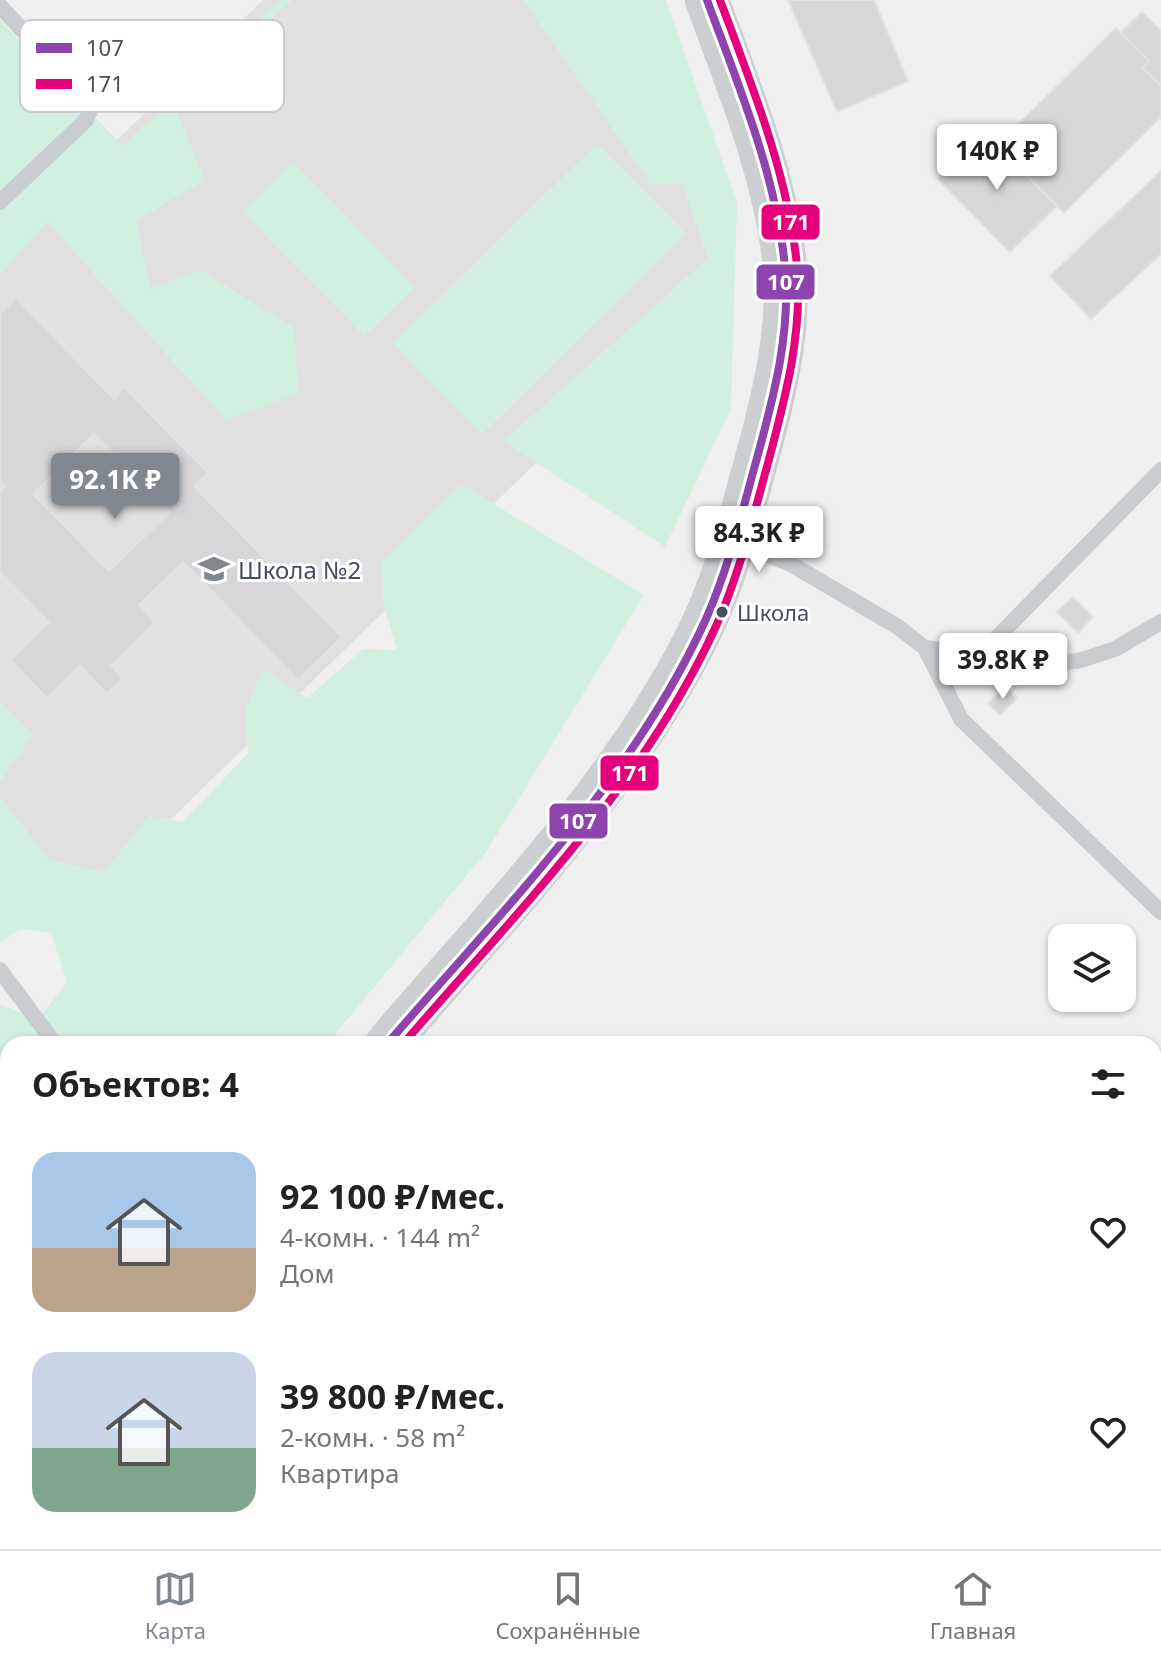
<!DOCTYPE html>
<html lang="ru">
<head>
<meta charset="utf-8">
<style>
	body { margin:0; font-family:"Noto Sans",sans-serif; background:#f2f2f2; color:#222; height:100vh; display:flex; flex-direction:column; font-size:30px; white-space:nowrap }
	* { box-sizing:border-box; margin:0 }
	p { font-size:26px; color:#767676 }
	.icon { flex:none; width:44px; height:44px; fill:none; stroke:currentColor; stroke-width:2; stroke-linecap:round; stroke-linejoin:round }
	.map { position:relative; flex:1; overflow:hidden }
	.panel { position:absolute; left:0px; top:1036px; width:1162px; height:514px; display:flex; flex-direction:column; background:#fff; border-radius:24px 24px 0 0; box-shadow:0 2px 6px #0004 }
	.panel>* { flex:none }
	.buttons { position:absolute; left:1048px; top:924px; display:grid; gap:16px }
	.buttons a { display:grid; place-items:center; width:88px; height:88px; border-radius:16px; background:#fff; box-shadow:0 2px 6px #0004; font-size:40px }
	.price { position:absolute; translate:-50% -68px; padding:0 18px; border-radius:8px; background:#fff; color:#222; font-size:26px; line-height:52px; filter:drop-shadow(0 2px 4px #0008) }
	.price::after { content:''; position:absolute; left:50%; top:48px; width:24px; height:18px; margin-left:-12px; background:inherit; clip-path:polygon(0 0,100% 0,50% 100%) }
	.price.selected { background:#81878f; color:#fff }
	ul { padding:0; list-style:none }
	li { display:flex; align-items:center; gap:24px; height:200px; padding:0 32px }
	li span { display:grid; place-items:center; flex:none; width:224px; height:160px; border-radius:24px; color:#555 }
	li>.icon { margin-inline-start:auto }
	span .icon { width:96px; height:96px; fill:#fffc; stroke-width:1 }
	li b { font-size:34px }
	h2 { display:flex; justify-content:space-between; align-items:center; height:96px; padding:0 32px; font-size:34px }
	.tabs { display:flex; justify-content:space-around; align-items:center; height:112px; border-top:2px solid #e0e0e0; background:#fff; font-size:22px; color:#767676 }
	.tabs a { display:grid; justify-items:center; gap:4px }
	.tabs .selected { color:#81878f }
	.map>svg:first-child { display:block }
	.education { fill:#e1e0e1 }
	.green { fill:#d2f0e0 }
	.building { fill:#d7d7d9; stroke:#e1e1e2; stroke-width:2; fill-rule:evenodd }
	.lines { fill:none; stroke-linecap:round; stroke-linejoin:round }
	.lane { stroke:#cacdd0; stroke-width:16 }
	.secondary { stroke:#cbcfd2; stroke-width:44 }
	.bus-1-casing { stroke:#fff; stroke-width:14 }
	.bus-2-casing { stroke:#fff; stroke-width:14 }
	.bus-1 { stroke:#8e44ad; stroke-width:8 }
	.bus-2 { stroke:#e5007d; stroke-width:8 }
	.bus-dot { fill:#454f5c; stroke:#fff; stroke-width:3 }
	.labels { text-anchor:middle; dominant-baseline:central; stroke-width:6; stroke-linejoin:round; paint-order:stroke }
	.bus-label { font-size:22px; fill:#454f5c; stroke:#fff; text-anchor:start }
	.poi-label { font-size:24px; fill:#454f5c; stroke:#fff; text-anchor:start }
	.key { fill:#fff; stroke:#c7cace; stroke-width:2 }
	.key-label { font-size:22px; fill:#454f5c }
	.line-badge { stroke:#fff; stroke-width:3 }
	.badge-label { font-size:22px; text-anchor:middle; font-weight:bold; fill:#fff }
</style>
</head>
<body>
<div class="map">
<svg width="1161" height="1549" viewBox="0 0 1161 1549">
	<rect width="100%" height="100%" fill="#f0efef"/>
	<path class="education" d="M263,0H652L729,274L61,927L0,864V252Z"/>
	<path class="green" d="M280,0H292L175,107L204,180L136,221L151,289L200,270L294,328L298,393L226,420L47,222L0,275V20L123,146Z
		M523,0H666L737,203L731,409L665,547L504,441L708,258L682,184H651Z
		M597,144L686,234L482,434L393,343Z
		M293,162L415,287L364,336L243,212Z
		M461,484L644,595L486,852L327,1044H64L61,1041L8,1044V1095L0,1104V1005L40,1018L67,982L51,933L20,929L0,943V797L50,860L104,872L149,816L183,822L248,753L245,709L263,669L307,698L363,649L397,650L383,602L382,562Z
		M0,701L33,735L0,782Z
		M8,1305V1429L0,1439V1347Z"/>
	<path class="building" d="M788,0H874L908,81L837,112Z
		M1142,12L1161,31V86L1143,68L1149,61L1120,33Z
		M1116,28L1149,61L1143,68L1161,86V117L1064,213L997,145Z
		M984,132L1057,206L1010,252L938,179Z
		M1161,171V254L1091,319L1050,276Z
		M16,298L114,399L125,388L208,473L194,486L342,637L298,680L183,562L139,605L155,622L111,666L123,678L107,694L80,666L47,698L10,660L49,622L0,572V492L5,487L0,481V314ZM94,434L170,512L109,571L33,494Z
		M1073,597L1093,617L1078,633L1057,612Z
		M1005,686L1017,698L1000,715L988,704Z
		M8,1145V1238L0,1246V1153Z"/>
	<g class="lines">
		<path class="lane" d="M0,6L85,97L90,110L86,120L0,202
			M736,542L791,564L898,627L925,648L1048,663L1078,661L1115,649L1161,622
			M925,648L961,719L1161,912
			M980,655L1161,470
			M0,970L55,1044
			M0,1273L8,1265"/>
		<path class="secondary" d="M387,1044C496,916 618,792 695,641C725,583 740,520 757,458C776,390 794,314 782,243C769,158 736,80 707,0
			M0,1496L8,1487"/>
		<defs>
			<path id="bus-1" d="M387,1044C501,912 633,780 706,619C729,567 742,512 757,458C774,396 791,331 785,267C776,174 739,87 707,0"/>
			<path id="bus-2" d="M403,1044C516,913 645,784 717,624C740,572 753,517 768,463C785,399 803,333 797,266C788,174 752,86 720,0"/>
		</defs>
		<use href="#bus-1" class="bus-1-casing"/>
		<use href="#bus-2" class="bus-2-casing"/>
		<use href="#bus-1" class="bus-1"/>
		<use href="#bus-2" class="bus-2"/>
	</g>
	<defs>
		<symbol id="school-bare" viewBox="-9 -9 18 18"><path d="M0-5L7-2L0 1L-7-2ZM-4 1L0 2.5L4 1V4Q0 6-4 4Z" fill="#81878f" stroke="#fff" stroke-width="2.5" paint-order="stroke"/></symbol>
	</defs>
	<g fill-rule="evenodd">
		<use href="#school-bare" x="192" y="547" width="44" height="44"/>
	</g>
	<circle class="bus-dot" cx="722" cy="612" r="7"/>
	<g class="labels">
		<g class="bus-label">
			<text x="737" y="612">Школа</text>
		</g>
		<g class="poi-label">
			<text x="238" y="569">Школа №2</text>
		</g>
	</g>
	<rect x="20" y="20" width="264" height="92" rx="12" class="key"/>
	<rect x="36" y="43" width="36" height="10" fill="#8e44ad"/>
	<rect x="36" y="79" width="36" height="10" fill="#e5007d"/>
	<g class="key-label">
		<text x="86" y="56">107</text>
		<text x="86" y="92">171</text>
	</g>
	<g class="line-badge">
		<rect x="760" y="203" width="61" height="38" rx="8" fill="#e5007d"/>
		<rect x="755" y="263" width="61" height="38" rx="8" fill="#8e44ad"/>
		<rect x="599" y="754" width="61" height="38" rx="8" fill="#e5007d"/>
		<rect x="548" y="802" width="61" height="38" rx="8" fill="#8e44ad"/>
	</g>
	<g class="badge-label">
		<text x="791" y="230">171</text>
		<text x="786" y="290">107</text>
		<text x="630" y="781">171</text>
		<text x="578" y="829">107</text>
	</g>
</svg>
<div class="buttons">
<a><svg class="icon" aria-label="layers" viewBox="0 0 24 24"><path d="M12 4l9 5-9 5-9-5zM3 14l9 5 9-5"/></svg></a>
</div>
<b class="price" style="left:997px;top:192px">140K ₽</b>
<b class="price selected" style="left:115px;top:521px">92.1K ₽</b>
<b class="price" style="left:759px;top:574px">84.3K ₽</b>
<b class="price" style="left:1003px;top:701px">39.8K ₽</b>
<section class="panel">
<h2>Объектов: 4<svg class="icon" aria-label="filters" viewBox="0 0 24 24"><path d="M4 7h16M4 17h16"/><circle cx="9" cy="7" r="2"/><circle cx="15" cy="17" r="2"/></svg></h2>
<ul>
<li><span style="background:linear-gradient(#a9c7e8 60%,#b9a48a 0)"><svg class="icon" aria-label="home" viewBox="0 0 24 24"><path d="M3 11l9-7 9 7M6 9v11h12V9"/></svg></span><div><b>92 100 ₽/мес.</b><p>4-комн. · 144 m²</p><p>Дом</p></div><svg class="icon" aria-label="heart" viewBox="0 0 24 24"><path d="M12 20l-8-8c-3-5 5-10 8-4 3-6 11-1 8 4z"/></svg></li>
<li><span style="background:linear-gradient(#c9d6e8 60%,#7fa58c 0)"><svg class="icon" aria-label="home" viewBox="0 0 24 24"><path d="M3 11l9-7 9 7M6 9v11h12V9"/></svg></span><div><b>39 800 ₽/мес.</b><p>2-комн. · 58 m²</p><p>Квартира</p></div><svg class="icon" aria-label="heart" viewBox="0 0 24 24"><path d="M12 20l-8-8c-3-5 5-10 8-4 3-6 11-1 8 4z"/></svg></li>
</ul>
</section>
</div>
<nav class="tabs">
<a class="selected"><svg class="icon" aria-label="map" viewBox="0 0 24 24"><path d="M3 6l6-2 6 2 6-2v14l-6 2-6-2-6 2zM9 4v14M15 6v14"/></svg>Карта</a>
<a><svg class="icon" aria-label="saved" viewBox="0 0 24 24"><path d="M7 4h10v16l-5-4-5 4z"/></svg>Сохранённые</a>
<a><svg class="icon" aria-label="home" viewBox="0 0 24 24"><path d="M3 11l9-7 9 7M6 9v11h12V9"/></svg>Главная</a>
</nav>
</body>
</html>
